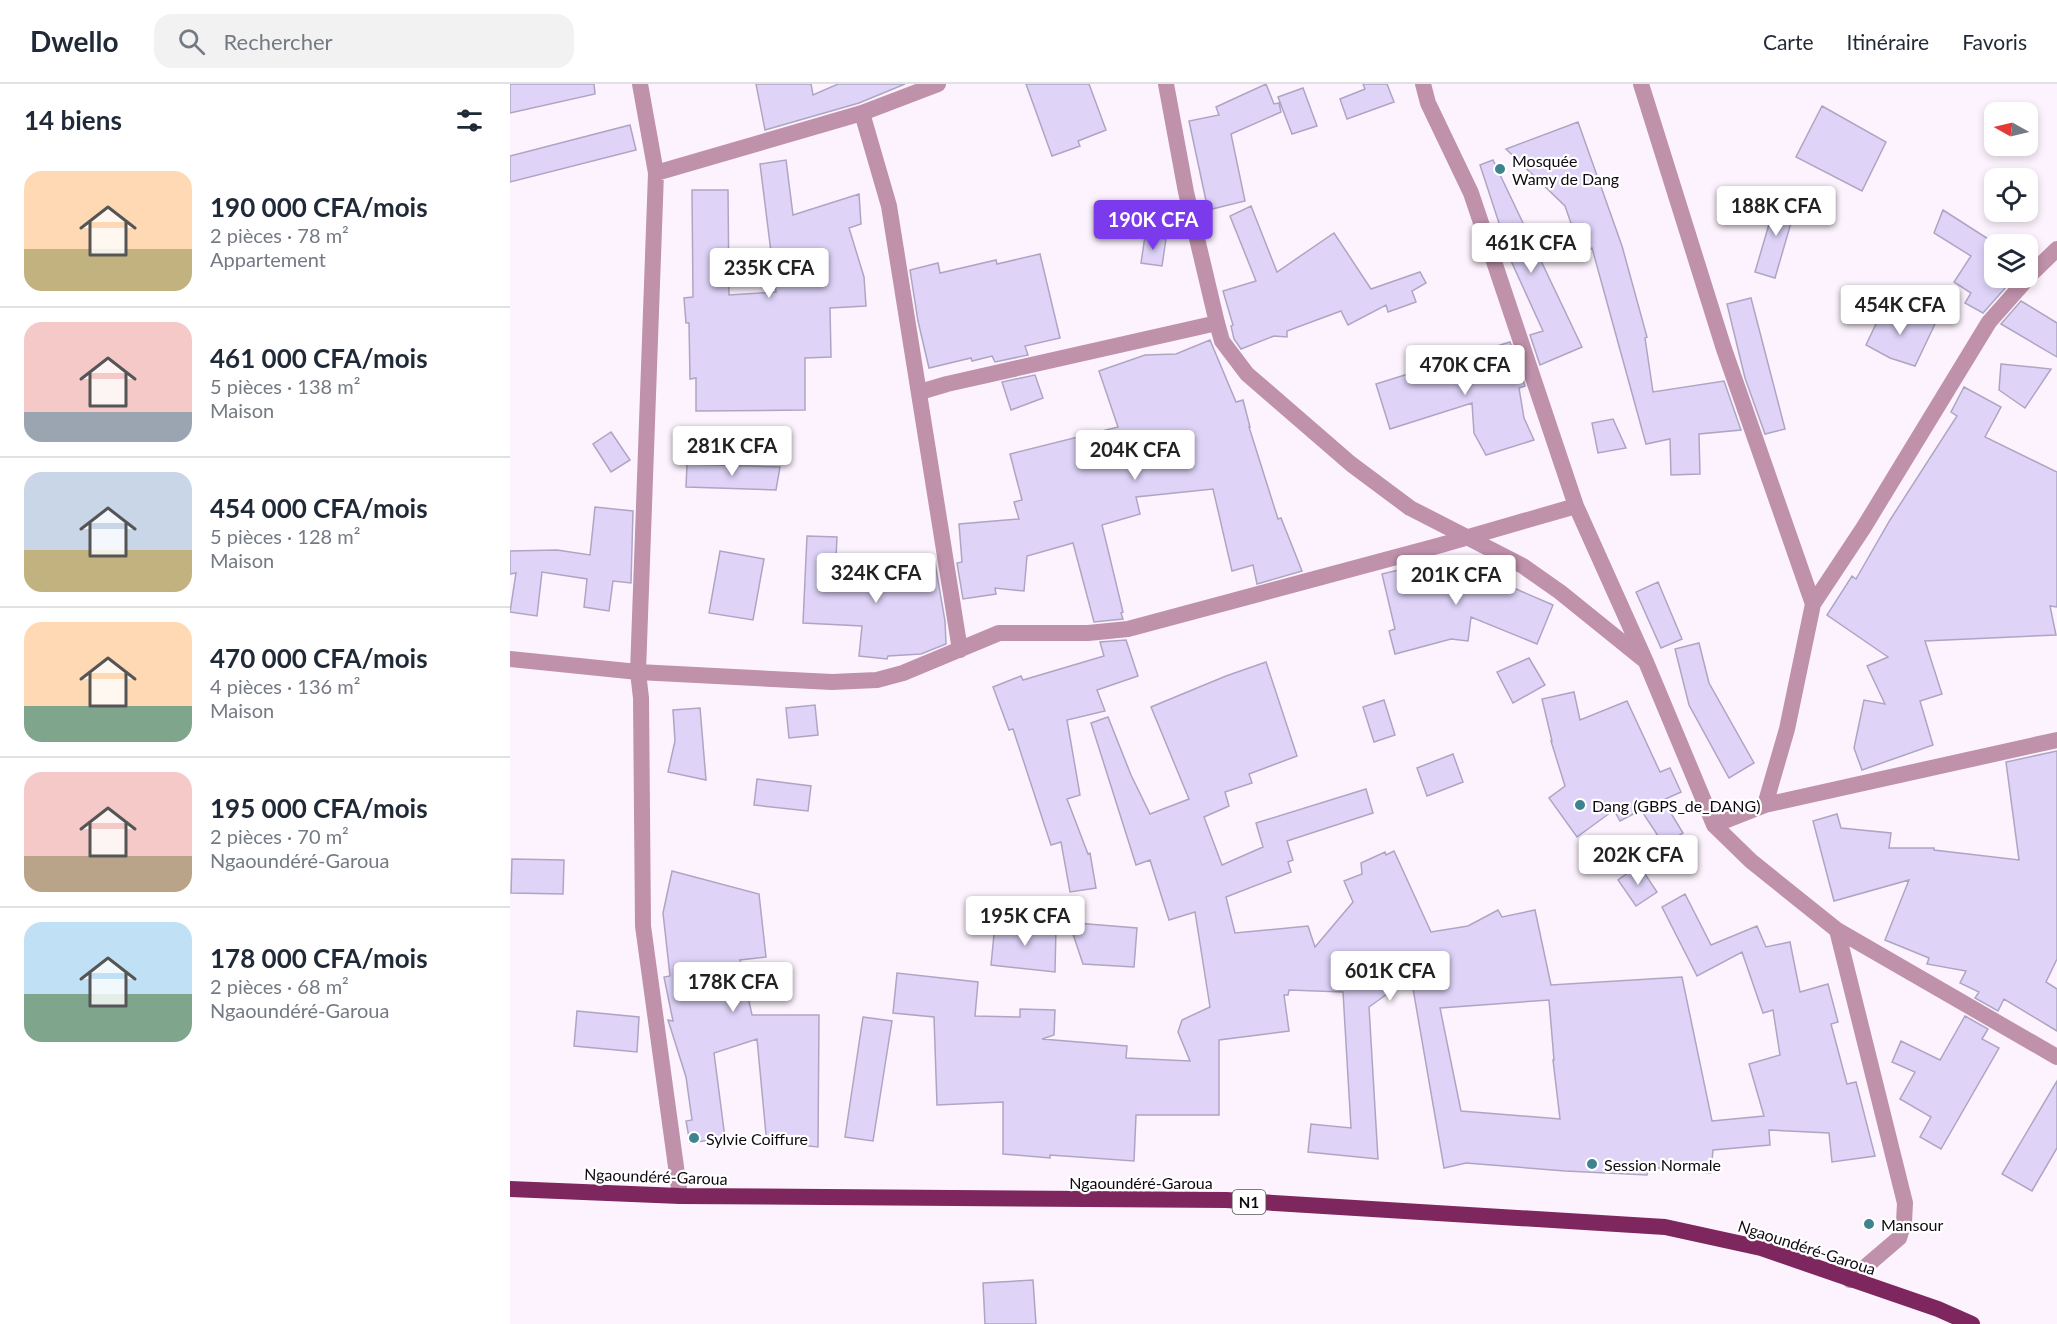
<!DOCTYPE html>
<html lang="fr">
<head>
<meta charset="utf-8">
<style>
	body { margin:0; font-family:Lato,sans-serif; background:#f2f2f3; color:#1f2937; height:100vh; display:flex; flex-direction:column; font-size:22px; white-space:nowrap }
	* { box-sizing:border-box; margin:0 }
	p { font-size:20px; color:#747a83 }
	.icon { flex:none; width:33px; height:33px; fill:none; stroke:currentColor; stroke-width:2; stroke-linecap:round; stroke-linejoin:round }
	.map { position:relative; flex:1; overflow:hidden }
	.sheet { display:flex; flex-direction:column; background:#fff; width:510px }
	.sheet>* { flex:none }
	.needle { width:39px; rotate:278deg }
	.tools { position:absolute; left:1474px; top:18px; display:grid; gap:12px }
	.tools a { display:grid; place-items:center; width:54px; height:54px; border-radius:12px; background:#fff; box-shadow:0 3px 9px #0003; font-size:30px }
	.price { position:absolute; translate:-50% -51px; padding:0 14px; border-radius:6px; background:#fff; color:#222; font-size:20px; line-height:39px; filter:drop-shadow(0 2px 3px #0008) }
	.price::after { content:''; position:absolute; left:50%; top:36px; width:18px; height:14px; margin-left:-9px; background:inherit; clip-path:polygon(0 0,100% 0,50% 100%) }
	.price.selected { background:#7c3aed; color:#fff }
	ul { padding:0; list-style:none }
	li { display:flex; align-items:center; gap:18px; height:150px; padding:0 24px }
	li+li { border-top:2px solid #e0e1e3 }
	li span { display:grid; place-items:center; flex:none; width:168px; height:120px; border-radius:18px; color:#555 }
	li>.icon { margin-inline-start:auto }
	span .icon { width:72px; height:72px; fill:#fffc; stroke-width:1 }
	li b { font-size:26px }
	h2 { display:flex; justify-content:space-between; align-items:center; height:72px; padding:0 24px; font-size:26px }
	header { display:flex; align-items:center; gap:36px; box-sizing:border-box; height:84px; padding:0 30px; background:#fff; border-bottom:2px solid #e0e1e3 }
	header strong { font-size:28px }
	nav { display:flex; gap:33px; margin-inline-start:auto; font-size:21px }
	.search { width:420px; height:54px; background:#f2f2f3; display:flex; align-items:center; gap:15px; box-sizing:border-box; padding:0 21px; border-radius:18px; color:#747a83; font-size:22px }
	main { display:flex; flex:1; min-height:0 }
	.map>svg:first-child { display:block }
	.building { fill:#dfd4f8; stroke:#aea5c3; stroke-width:1.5; fill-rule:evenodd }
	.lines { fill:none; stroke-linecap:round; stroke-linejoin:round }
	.minor { stroke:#bf91aa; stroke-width:16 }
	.trunk { stroke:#7e275e; stroke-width:16 }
	.poi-dot { fill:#3e848e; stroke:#fff; stroke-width:2 }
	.labels { text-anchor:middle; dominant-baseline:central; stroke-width:4.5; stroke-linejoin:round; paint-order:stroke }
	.shield { fill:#fff; stroke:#585358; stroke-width:1.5 }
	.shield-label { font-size:15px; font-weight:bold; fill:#100911 }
	.poi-label { font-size:16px; fill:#100911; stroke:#fff; text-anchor:start }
	.street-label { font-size:16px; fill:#100911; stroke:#fff }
</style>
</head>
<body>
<header>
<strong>Dwello</strong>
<div class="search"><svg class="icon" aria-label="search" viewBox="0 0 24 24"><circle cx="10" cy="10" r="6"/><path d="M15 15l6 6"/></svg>Rechercher</div>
<nav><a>Carte</a><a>Itinéraire</a><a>Favoris</a></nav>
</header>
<main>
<section class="sheet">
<h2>14 biens<svg class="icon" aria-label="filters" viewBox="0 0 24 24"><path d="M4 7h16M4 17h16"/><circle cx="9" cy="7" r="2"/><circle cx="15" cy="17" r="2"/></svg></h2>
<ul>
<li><span style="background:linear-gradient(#ffd9b3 65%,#c2b280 0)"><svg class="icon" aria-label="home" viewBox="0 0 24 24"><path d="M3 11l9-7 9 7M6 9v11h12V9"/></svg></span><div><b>190 000 CFA/mois</b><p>2 pièces · 78 m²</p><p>Appartement</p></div></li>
<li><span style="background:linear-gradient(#f6c9c9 75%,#9aa5b1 0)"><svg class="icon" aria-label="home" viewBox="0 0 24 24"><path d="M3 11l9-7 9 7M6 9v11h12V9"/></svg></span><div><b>461 000 CFA/mois</b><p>5 pièces · 138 m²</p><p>Maison</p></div></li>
<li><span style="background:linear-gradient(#c9d6e8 65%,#c2b280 0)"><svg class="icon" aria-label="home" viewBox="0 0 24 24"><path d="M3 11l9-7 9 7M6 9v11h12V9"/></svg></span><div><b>454 000 CFA/mois</b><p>5 pièces · 128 m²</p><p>Maison</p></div></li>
<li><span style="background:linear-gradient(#ffd9b3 70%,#7fa58c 0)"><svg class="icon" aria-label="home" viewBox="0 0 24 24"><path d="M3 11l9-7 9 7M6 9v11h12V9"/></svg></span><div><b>470 000 CFA/mois</b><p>4 pièces · 136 m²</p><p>Maison</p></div></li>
<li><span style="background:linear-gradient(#f6c9c9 70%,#b9a48a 0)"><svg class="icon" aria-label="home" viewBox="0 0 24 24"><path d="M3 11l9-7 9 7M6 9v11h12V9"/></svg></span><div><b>195 000 CFA/mois</b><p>2 pièces · 70 m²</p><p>Ngaoundéré-Garoua</p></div></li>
<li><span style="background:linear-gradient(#bfe0f5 60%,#7fa58c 0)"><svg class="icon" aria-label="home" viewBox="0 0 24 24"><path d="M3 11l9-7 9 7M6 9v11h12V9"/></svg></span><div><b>178 000 CFA/mois</b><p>2 pièces · 68 m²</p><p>Ngaoundéré-Garoua</p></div></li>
</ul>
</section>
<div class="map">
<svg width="1547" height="1240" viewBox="0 0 1547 1240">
	<rect width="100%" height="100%" fill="#fdf3fe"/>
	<path class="building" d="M0,0H84L85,10L0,29Z
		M246,0H301L303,11L328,0H395L349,19L255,46Z
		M516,0H579L596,46L568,57L570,62L542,72Z
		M756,0L764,20L769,19L771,28L721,50L735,117L698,126L679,37L709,31L706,23Z
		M853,0H877L884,18L837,35L830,15L855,5Z
		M793,4L807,42L782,50L768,13Z
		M1312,22L1376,58L1352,107L1286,73Z
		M1068,38L1112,162L1137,253L1135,254L1143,308L1214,297L1231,346L1189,350L1190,390L1161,391L1160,355L1136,360L1082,164L1071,168L1055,122L996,65Z
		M120,41L126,66L0,98V72Z
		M276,76L283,131L349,110L351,140L339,144L354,193L356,222L320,224L321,273L295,274V326L186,327V294L180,295L179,239H176L174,214L183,213L182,106H218L219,211L266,208L250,80Z
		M983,76L1072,263L1030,281L1020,251L1033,247L986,144L990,142L970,81Z
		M1267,113L1287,118L1265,194L1245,188Z
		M741,122L767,188L824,149L861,205L910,188L916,199L902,207L906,218L878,228L876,221L838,241L831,227L777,247V253L764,252L731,265L724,255L721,242L723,241L713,207L746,197L720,132Z
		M1433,126L1486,160L1485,194H1504L1473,229L1455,219L1461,209L1444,198L1461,172L1424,149Z
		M635,152L656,155L652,182L631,179Z
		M530,170L550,254L515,262L518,271L485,278L482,272L462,277L461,274L419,284L408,237L400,186L428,179L430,189L486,176L487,180Z
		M1241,214L1275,345L1255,350L1235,294L1217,220Z
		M1511,217L1547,239V273L1491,240Z
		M1375,221L1425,240L1405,282L1380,274L1356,261Z
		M700,256L726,318L733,316L740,343H739L768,435L771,434L792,487L747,500L743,481L722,487L703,405L626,413L630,430L592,441L613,528L611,529L613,535L584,538L563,459L517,472L514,507L485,504L486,510L453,515L447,479L452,478L449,440L509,435L504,418L512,416L500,370L608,343L589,287L635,271L666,270Z
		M1000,258L1015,302L1009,304L1014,334L1024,356L976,371L964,349L962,319L880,345L866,300Z
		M1491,280L1541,285L1515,324L1489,306Z
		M525,291L533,314L501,326L492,298Z
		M1454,303L1491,323L1475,353L1547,388V523L1540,522L1546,551L1415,557L1432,610L1410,617L1423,661L1352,686L1344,664L1354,616L1375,620L1357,582L1378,573L1317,531L1342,492L1346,495L1380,436L1447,332L1441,328Z
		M1103,335L1116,364L1088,369L1082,339Z
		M101,348L120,376L101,388L83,360Z
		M177,380L270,383L266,406L176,403Z
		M85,423L123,427L121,499L103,497L99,527L74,523L77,495L32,488L27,532L0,528L6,489L0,490V467L47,466L80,471Z
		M297,452L327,453L325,494L384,498V480L425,479L435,537L436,560L411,570L378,572L377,575L349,572L352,542L293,539Z
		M210,467L254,475L243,536L199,529Z
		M937,474L957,476L953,505L986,493L1006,505L1043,521L1027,560L961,533L958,557L941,555L885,570L879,547L885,545L872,490Z
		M1148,498L1172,555L1151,564L1126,508Z
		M616,556L628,592L587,606L595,627L557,636L570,711L557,715L578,770L580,769L586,804L560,808L551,758L541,761L503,645L499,646L483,603L511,592L513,596L594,572L590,558Z
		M1189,559L1199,599L1244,679L1219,694L1179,621L1165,565Z
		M1019,574L1035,601L1003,619L987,588Z
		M756,578L787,672L739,690L742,699L715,708L719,722L694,733L712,781L753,763L746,739L856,705L863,729L777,757L783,776L778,778L781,788L716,813L725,849L798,842L805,863L843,818L834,797L852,790L851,779L875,768L876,771L884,767L921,848L958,842L988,826L992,833L1025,826L1041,901L1172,893L1202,1037L1254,1032L1239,980L1270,971L1263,926L1253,929L1232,868L1187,892L1152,823L1175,810L1201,861L1247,842L1256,863L1280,858L1290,908L1318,900L1328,938L1321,940L1337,1000L1346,998L1365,1072L1322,1078L1319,1049L1259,1046L1260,1061L1203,1066L1201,1089L1138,1083L1137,1091L1055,1087L956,1079L934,1084L901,893L859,923L868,1075L798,1068L801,1040L841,1044L833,908L779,906L778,911H774L779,947L709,956V1031H626L624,1077L540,1071V1074L493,1070V1018L427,1021L424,933L383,929L387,889L468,898L465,932L510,933V925L545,926L544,951L532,955L617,962L616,974L680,977L668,948L672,936L700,923L685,828L659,836L640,776L626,781L581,639L598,633L621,691L640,730L679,715L641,623L716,592ZM1039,916L1044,976H1043L1050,1035L951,1027L930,924Z
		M1064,608L1070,636L1117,617L1150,688L1160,684L1171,708L1153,716L1173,749L1154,761L1131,726L1110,737L1104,726L1067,753L1039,714L1055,702L1041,657H1042L1032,615Z
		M874,616L885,651L864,658L853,623Z
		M305,621L308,651L279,654L276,624Z
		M190,624L196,696L158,688L165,657L163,626Z
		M1547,667V875L1536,898L1547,905V947L1494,915L1488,927L1465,914L1469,908L1450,899L1456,887L1417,880L1419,874L1375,856L1399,796L1324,817L1303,737L1327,730L1331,744L1381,749L1379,764H1424V766L1509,776L1496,678Z
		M943,670L953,698L917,712L907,684Z
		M247,695L301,702L298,727L244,721Z
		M2,775L54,776L53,810L1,809Z
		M1129,781L1147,808L1126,822L1108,796Z
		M162,787L249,810L256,873L230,876L242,931H309L308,1063L281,1060L257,1061L247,955L204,969L215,1054L180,1059L176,1037L182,1036L176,993L158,936L163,937L154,893L160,892L153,829Z
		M566,839L627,844L624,883L573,880L561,844H566Z
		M485,840L546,843L545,888L481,881Z
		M67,927L129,933L127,968L64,962Z
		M1455,932L1478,945L1472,955L1489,964L1431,1065L1410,1053L1421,1033L1390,1015L1405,988L1382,978L1391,957L1430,976Z
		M353,933L382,937L363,1057L335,1053Z
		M1547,997V1064L1522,1107L1492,1090Z
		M523,1196L526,1240H475L473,1199Z"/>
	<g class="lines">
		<path class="minor" d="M130,0L146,89L128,588L131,614L133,842L170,1112
			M656,0L676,108L707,239L712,257L737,290L841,380L900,424L1013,482L1050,508L1133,575
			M913,0L918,19L961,109L1066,422L1136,578L1204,741L1241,777L1327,846L1547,973
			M1131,0L1214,265L1303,520
			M352,29L379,122L450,566
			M146,89L352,29L428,0
			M1518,193L1547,165
			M410,308L437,300L707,239
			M0,575L128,588L322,598L367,596L393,589L489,549H578L618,545L931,461L1066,422
			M1255,721L1277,645L1303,520L1354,443L1479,238L1518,194
			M1204,741L1255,721L1547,656
			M1327,846L1395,1119L1394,1138L1389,1154L1340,1196"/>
		<path class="trunk" d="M0,1105L170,1112L716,1116L1155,1143L1251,1164L1428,1225L1462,1240"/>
	</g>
	<g class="poi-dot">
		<circle cx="990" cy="85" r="6"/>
		<circle cx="1070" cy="721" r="6"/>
		<circle cx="184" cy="1054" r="6"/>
		<circle cx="1082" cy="1080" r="6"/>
		<circle cx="1359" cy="1140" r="6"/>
	</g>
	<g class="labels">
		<rect class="shield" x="722.5" y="1106" width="33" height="24" rx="4.5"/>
		<g class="shield-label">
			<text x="739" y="1118">N1</text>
		</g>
		<g class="poi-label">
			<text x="1002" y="76">Mosquée<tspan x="1002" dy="18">Wamy de Dang</tspan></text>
			<text x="1082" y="721">Dang (GBPS_de_DANG)</text>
			<text x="196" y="1054">Sylvie Coiffure</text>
			<text x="1094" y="1080">Session Normale</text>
			<text x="1371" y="1140">Mansour</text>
		</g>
		<g class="street-label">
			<text transform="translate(146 1092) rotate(2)">Ngaoundéré-Garoua</text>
			<text x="631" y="1098">Ngaoundéré-Garoua</text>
			<text transform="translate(1297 1163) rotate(18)">Ngaoundéré-Garoua</text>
		</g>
	</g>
</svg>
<div class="tools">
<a><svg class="needle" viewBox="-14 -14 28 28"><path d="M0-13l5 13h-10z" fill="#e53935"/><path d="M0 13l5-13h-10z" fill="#747a83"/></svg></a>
<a><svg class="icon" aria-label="locate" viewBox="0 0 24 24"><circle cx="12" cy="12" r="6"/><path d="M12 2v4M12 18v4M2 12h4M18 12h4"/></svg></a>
<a><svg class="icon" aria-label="layers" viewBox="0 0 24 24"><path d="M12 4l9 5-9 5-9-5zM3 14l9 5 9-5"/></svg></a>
</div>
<b class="price" style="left:1266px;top:153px">188K CFA</b>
<b class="price selected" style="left:643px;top:167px">190K CFA</b>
<b class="price" style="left:1021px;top:190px">461K CFA</b>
<b class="price" style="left:259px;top:215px">235K CFA</b>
<b class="price" style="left:1390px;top:252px">454K CFA</b>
<b class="price" style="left:955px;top:312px">470K CFA</b>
<b class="price" style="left:222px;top:393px">281K CFA</b>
<b class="price" style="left:625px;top:397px">204K CFA</b>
<b class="price" style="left:366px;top:520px">324K CFA</b>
<b class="price" style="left:946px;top:522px">201K CFA</b>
<b class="price" style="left:1128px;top:802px">202K CFA</b>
<b class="price" style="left:515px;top:863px">195K CFA</b>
<b class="price" style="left:880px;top:918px">601K CFA</b>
<b class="price" style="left:223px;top:929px">178K CFA</b>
</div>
</main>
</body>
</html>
